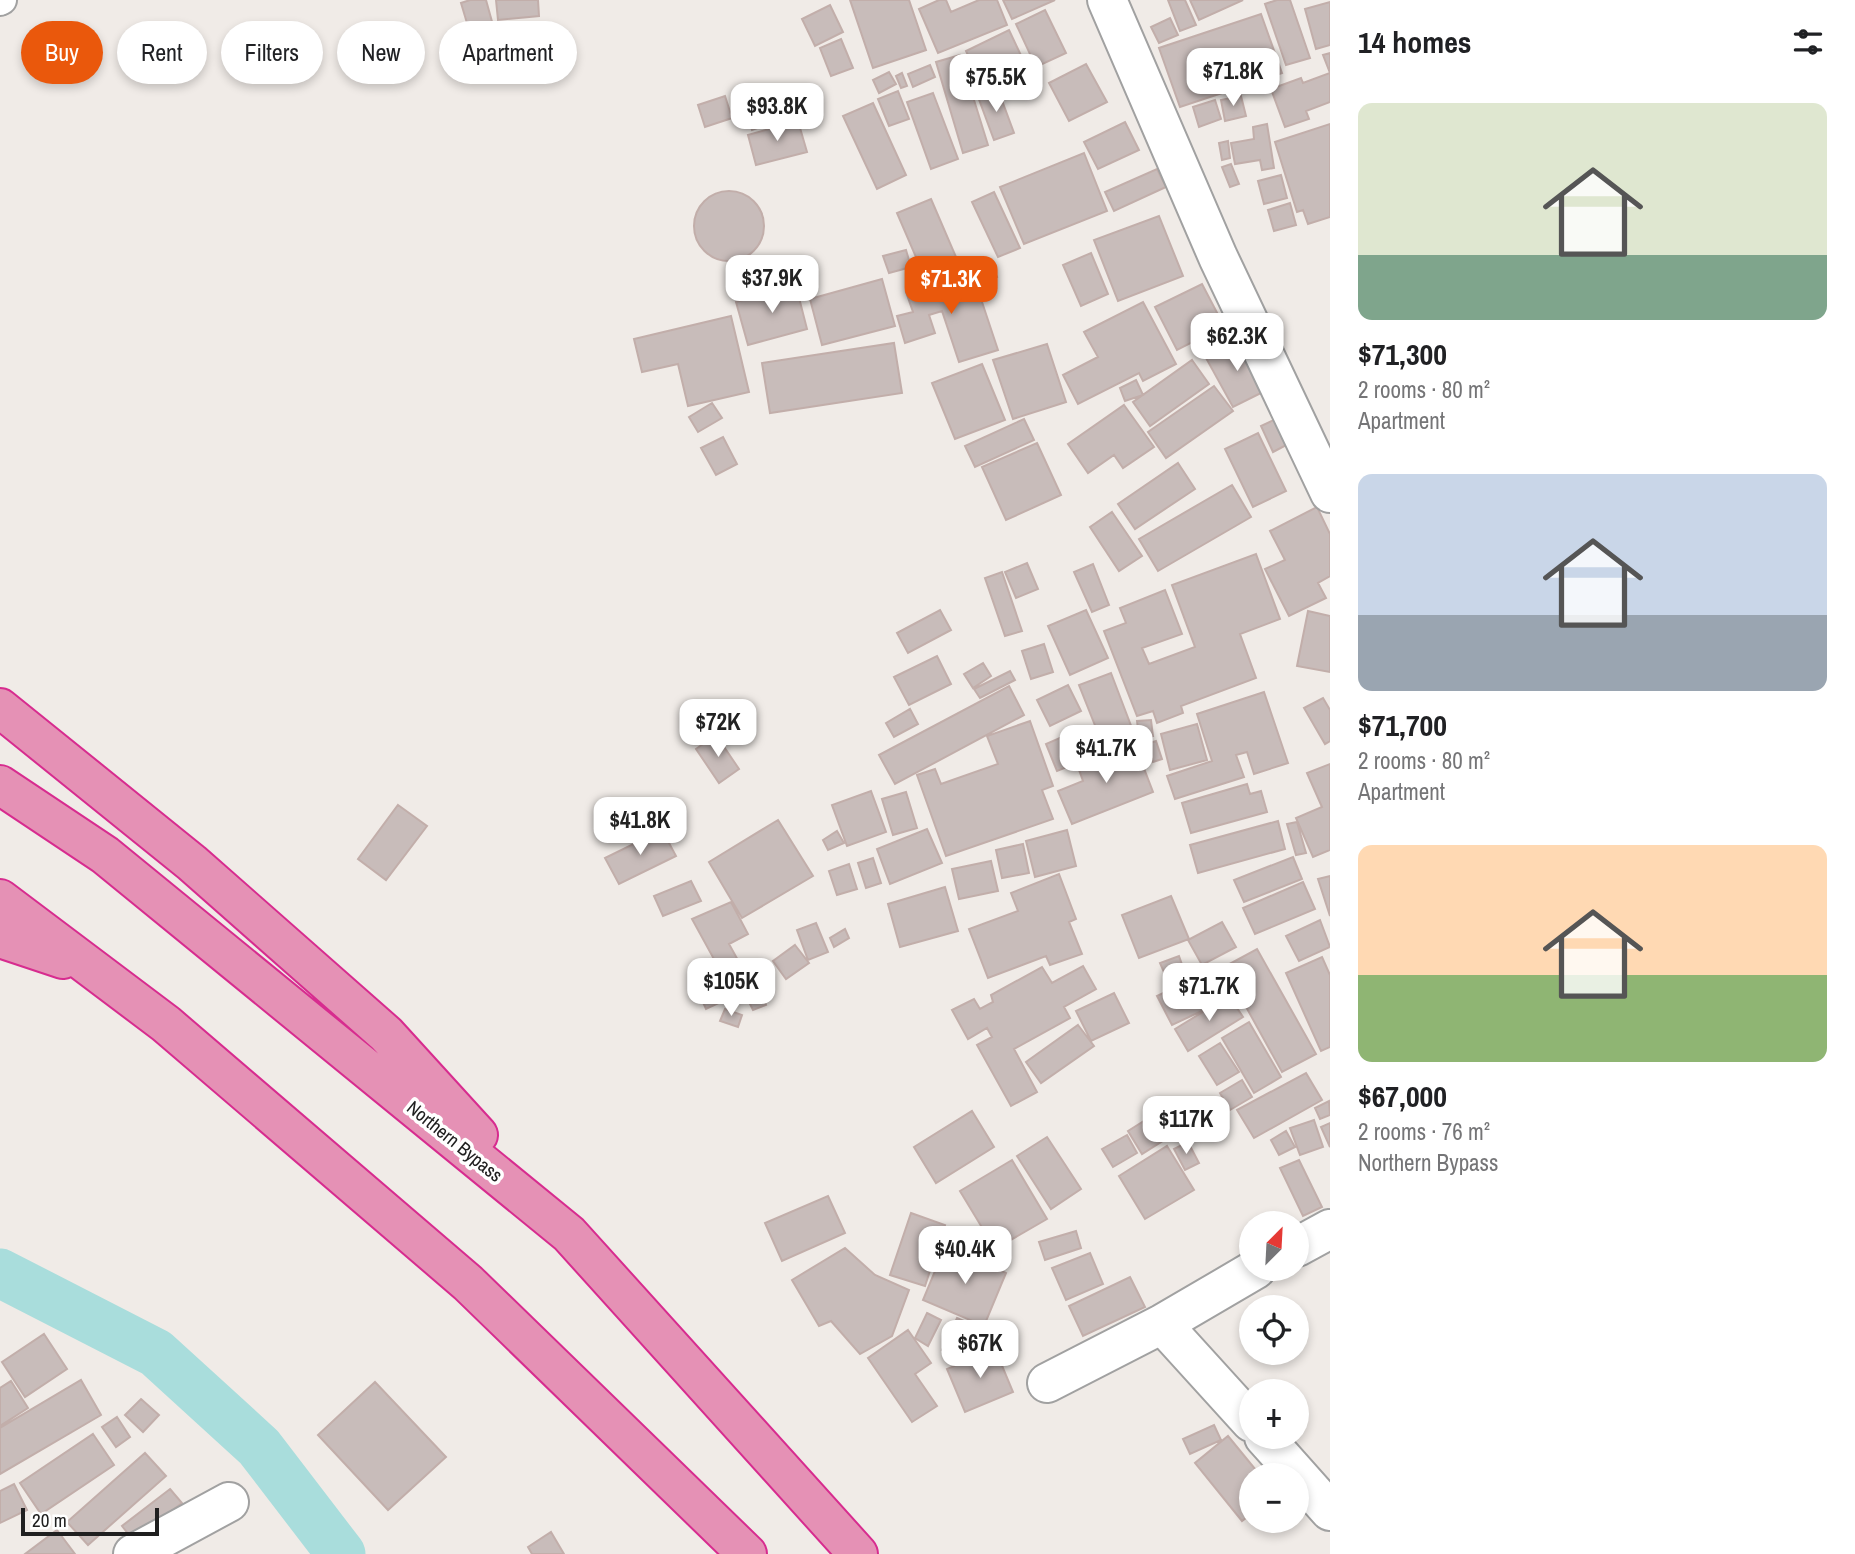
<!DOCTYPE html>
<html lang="en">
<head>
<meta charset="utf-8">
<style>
	body { margin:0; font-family:"Archivo Narrow",sans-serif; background:#f6f6f6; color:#202124; height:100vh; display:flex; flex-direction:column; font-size:26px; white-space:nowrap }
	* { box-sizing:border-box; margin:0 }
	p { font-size:23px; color:#757577 }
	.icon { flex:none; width:38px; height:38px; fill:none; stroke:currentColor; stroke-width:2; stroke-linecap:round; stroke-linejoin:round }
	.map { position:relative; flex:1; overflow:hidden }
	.sheet { display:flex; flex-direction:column; background:#fff; width:525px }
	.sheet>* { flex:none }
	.guide { position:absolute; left:21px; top:21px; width:665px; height:63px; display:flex; gap:14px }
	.needle { width:46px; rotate:24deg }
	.controls { position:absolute; left:1239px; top:1211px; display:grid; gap:14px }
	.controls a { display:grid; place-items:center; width:70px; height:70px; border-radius:50%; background:#fff; box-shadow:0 4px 10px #0003; font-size:35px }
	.scale { position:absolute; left:21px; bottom:18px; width:138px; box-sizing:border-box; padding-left:7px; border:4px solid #202020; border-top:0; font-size:19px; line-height:24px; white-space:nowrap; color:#202020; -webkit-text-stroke:5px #fff; paint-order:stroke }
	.price { position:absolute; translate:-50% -60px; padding:0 16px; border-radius:14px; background:#fff; color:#222; font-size:23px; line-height:46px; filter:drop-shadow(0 2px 4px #0008) }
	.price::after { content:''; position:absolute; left:50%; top:42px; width:21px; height:16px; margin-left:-10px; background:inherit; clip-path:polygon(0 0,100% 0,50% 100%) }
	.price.selected { background:#ea580c; color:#fff }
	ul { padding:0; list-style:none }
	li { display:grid; align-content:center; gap:14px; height:371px; padding:0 28px }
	li span { display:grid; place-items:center; height:217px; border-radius:14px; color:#555 }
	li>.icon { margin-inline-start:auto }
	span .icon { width:126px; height:126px; fill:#fffc; stroke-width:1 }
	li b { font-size:30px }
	h2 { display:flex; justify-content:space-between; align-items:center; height:84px; padding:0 28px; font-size:30px }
	.tag { padding:0 24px; border-radius:32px; background:#fff; box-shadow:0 4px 10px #0003; font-size:24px; line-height:63px }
	.tag.selected { background:#ea580c; color:#fff }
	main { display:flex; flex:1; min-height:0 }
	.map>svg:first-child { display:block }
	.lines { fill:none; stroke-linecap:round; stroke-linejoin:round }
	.canal { stroke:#a9dddc; stroke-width:49 }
	.building { fill:#c8bcba; stroke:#c2aeaa; stroke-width:2 }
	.service-casing { stroke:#a1a1a1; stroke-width:32 }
	.minor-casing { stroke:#a1a1a1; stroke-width:42 }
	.motorway-casing { stroke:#d72c8f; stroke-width:42 }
	.service { stroke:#fff; stroke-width:28 }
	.minor { stroke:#fff; stroke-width:38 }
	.motorway { stroke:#e591b5; stroke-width:38 }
	.labels { text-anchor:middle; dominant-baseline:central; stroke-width:7; stroke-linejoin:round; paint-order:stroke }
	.street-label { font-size:19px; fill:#202020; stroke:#fff }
</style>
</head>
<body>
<main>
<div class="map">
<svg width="1330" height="1554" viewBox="0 0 1330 1554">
	<rect width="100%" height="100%" fill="#f0ebe7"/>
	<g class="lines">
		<path class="canal" d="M0,1273L156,1353L259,1447L341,1554"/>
	</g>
	<path class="building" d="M470,0H486L501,54L478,60L461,3Z
		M496,0H538L539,16L498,20Z
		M850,0H909L926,50L873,68Z
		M939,0H946L951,12L979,0H997L1007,25L938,53L919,9Z
		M1003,0H1055L1012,19Z
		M1168,0H1185L1196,25L1180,31Z
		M1190,0H1243L1199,20Z
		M1277,0H1290L1310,58L1286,65L1265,4Z
		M1330,2V45L1316,49L1305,9Z
		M830,5L843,32L815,46L802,19Z
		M1045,10L1066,53L1036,67L1016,24Z
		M1261,14L1282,73L1180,107L1159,48Z
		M1170,18L1178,35L1159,43L1151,27Z
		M1009,30L1026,66L983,87L966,51Z
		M841,39L853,68L831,76L820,48Z
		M1330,53V102L1306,111L1309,119L1285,127L1271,89L1301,78L1303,83L1330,73L1323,55Z
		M960,55L988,145L963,153L936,62Z
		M1086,64L1107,102L1069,121L1049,83Z
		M930,65L935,77L913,87L908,74Z
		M889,72L896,84L879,93L873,80Z
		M902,73L907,86L901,88L896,76Z
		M997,87L1014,133L994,140L977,94Z
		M898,91L909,119L889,126L878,99Z
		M756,92L759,112L743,114L740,95Z
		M933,93L958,159L931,169L907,102Z
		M725,96L732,118L705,127L698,105Z
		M1241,96L1246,116L1225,121L1221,100Z
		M1215,100L1221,119L1199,127L1193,107Z
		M873,103L906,175L877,189L843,116Z
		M761,116L766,125L752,130L749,121Z
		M798,121L807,152L756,165L748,135Z
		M1125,122L1139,150L1098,169L1084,142Z
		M1267,124L1274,168L1262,170L1260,160L1235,164L1231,143L1254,139L1253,127Z
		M1330,124V217L1308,224L1303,210L1297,212L1275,142Z
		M1228,141L1230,158L1222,160L1219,143Z
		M1084,153L1107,211L1024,244L1000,187Z
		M1231,164L1239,184L1230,187L1222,167Z
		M1157,169L1166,187L1114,211L1105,192Z
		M1281,175L1287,198L1264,204L1258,181Z
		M694 226a35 35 0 1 1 70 0a35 35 0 1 1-70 0Z
		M994,192L1020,248L998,257L972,202Z
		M931,199L959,264L925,278L897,213Z
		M1290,203L1296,225L1274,231L1268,210Z
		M1159,216L1183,276L1118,301L1094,240Z
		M906,250L911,267L889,273L883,256Z
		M1091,253L1108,294L1081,306L1063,265Z
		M991,263L997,277L980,285L974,270Z
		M972,272L998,350L959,362L942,311L929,315L935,333L905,343L897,316L913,312L906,292Z
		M882,279L895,326L822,345L810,299Z
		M1202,284L1224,326L1177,350L1155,307Z
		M796,286L807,329L748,345L736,302Z
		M1143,302L1176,364L1143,381L1139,373L1078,404L1063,375L1098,357L1084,332Z
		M731,316L749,392L688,406L678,364L642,372L634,339Z
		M1241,339L1269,389L1233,407L1206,358Z
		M894,343L902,393L770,413L762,363Z
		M1047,344L1066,402L1013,419L993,360Z
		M1192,360L1209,384L1150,426L1133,402Z
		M982,364L1005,420L955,439L932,383Z
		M1136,380L1143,395L1125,401L1120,388Z
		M1214,386L1233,411L1166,458L1148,432Z
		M712,403L722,418L698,432L689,417Z
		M1124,405L1154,447L1123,468L1114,455L1088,473L1068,444Z
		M1280,417L1292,442L1273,452L1261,426Z
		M1024,419L1034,440L975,467L965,446Z
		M1258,433L1286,491L1253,507L1225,449Z
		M723,437L737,464L716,475L701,448Z
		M1037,443L1061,495L1006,520L982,467Z
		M1178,463L1195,489L1135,529L1118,504Z
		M1232,485L1251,517L1158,571L1139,539Z
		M1317,507L1330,534V576L1318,583L1326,598L1289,616L1265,569L1285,560L1270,531Z
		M1112,512L1142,556L1119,571L1090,527Z
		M1256,554L1280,619L1240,634L1256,678L1181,706L1183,713L1157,723L1153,711L1137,716L1104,631L1126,623L1120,608L1165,590L1182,634L1142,648L1149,664L1195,647L1172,585Z
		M1027,563L1038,589L1016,598L1005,572Z
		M1093,564L1109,605L1092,612L1074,572Z
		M1002,572L1022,631L1005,636L985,578Z
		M940,610L951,630L908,653L897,633Z
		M1086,610L1108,658L1070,675L1048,626Z
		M1308,611L1330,616V672L1297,666Z
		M1044,644L1053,672L1031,679L1022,651Z
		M937,656L951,684L909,705L894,677Z
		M983,663L991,676L973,688L964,674Z
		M1010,671L1015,680L980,698L974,689Z
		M1111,673L1133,731L1102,743L1079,685Z
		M1068,685L1081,711L1050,726L1037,700Z
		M1009,686L1024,715L895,784L879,755Z
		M1264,692L1288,763L1254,774L1247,752L1236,755L1244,777L1175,799L1167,776L1212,761L1197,714Z
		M1323,698L1330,710V741L1325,744L1304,708Z
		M910,709L918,724L894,737L886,723Z
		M1151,720L1153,736L1139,737L1137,721Z
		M1030,721L1053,786L1042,790L1053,819L946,856L917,775L935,769L941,784L998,764L987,736Z
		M1197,724L1207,760L1170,770L1161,734Z
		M1085,727L1097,755L1057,771L1046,744Z
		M716,735L739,769L719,783L696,749Z
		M1156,741L1162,759L1153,762L1147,744Z
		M1135,745L1153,792L1072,824L1058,791L1083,781L1078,767Z
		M1330,764V850L1313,857L1296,818L1322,807L1307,773Z
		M1247,784L1250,794L1261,791L1267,812L1191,833L1182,803Z
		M871,791L886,832L847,846L832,805Z
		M906,792L917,828L893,835L882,799Z
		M398,805L427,826L386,880L358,859Z
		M778,820L813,876L742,918L709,862Z
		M1278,821L1285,849L1198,873L1190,845Z
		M1297,822L1306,853L1296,855L1287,824Z
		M927,829L942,863L890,884L877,849Z
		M662,830L676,856L619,884L605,858Z
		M1067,830L1076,866L1035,877L1026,841Z
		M837,831L844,843L828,850L823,840Z
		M1023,844L1029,873L1002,878L996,850Z
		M1293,857L1302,879L1244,902L1234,880Z
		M873,858L881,883L866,888L858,863Z
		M991,861L998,891L959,899L952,869Z
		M849,864L857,889L837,895L829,871Z
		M1059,874L1076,919L1069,922L1082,954L1050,965L1046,956L988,978L969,929L1018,911L1011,893Z
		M1330,876V916L1318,879Z
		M691,881L701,901L663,916L654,896Z
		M1303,882L1315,909L1255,934L1243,908Z
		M945,887L958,931L900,947L888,904Z
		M1171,896L1189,939L1139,958L1122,915Z
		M731,902L748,934L729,944L739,962L721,972L692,919Z
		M1320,920L1330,947L1299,961L1286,936Z
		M1222,922L1236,947L1202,965L1188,940Z
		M816,923L828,952L808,960L797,930Z
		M845,929L849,938L834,947L830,938Z
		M795,945L809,963L786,979L773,961Z
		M1257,949L1316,1054L1282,1072L1224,967Z
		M1179,956L1185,973L1167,979L1160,963Z
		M1322,957L1330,975V1047L1321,1051L1286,973Z
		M1083,966L1096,989L1064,1007L1070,1018L1014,1049L1037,1092L1011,1106L977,1045L992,1037L987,1028L968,1039L952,1010L974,999L980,1009L993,1002L991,995L1042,967L1052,983Z
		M1218,967L1227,988L1202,1000L1206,1009L1172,1025L1157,996Z
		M734,977L744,1000L729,1007L719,984Z
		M713,979L723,1001L706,1009L696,987Z
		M761,992L766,1005L753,1010L747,998Z
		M1114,993L1129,1023L1091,1041L1076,1011Z
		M1229,996L1243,1017L1188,1051L1175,1029Z
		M725,1009L742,1015L738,1027L720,1021Z
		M1249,1022L1281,1077L1254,1093L1222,1038Z
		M1078,1025L1094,1046L1041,1083L1026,1062Z
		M1220,1043L1239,1072L1217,1085L1199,1056Z
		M1306,1073L1322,1100L1254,1138L1237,1110Z
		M1242,1080L1252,1097L1230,1110L1220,1093Z
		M1329,1101L1330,1115L1320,1119L1315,1108Z
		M1163,1109L1177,1132L1142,1154L1128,1131Z
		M972,1111L994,1147L936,1183L914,1147Z
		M1314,1120L1323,1147L1300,1155L1290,1128Z
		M1330,1123V1147L1321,1127Z
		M1286,1131L1295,1147L1279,1155L1271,1140Z
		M1127,1135L1137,1153L1113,1167L1102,1149Z
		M1047,1137L1081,1189L1051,1209L1017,1156Z
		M1188,1142L1199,1163L1185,1170L1174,1149Z
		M1167,1146L1194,1190L1145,1219L1119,1176Z
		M1012,1160L1047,1219L995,1249L960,1191Z
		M1299,1160L1322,1207L1303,1216L1280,1168Z
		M828,1196L845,1233L782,1261L765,1223Z
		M911,1213L945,1225L925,1286L890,1275Z
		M1076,1231L1081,1248L1045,1260L1039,1242Z
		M945,1247L1006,1273L984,1326L923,1300Z
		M845,1248L875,1275L909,1290L892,1336L860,1354L831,1321L819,1326L792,1280Z
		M1090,1253L1103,1284L1066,1300L1052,1268Z
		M1130,1277L1145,1307L1083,1336L1069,1306Z
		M927,1313L941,1320L928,1346L915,1338Z
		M957,1318L993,1334L984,1352L969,1345L963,1359L942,1350Z
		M908,1330L931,1363L915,1374L937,1406L912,1422L868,1358Z
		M44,1334L67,1369L25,1397L2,1362Z
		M995,1349L1013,1392L965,1412L947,1369Z
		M81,1380L101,1415L0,1474V1428Z
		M11,1381L28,1408L0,1426V1388Z
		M375,1382L446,1457L388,1510L318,1435Z
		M141,1399L159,1415L143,1432L125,1415Z
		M117,1417L130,1437L116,1447L102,1427Z
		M1214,1425L1221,1440L1190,1454L1183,1439Z
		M93,1434L114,1465L41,1514L20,1483Z
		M1228,1436L1260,1475H1251V1514L1242,1521L1195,1463Z
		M145,1453L166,1476L88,1545L67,1522Z
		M14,1484L27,1510L0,1523V1491Z
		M170,1489L182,1503L133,1540L122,1526Z
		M57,1530L75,1554H25Z
		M551,1532L564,1554H532L528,1547Z"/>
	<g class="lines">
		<defs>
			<path id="service" d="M0,1L2,0"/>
			<path id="minor" d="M1107,0L1218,257L1330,493
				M1297,1247L1330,1229
				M1162,1324L1251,1422
				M1047,1383L1162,1324L1256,1269
				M1264,1437L1330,1511
				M133,1554L229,1502"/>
			<path id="motorway" d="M0,708L192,863L386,1034L478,1135
				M0,785L105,855L569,1234L858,1554
				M0,899L166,1024L468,1283L747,1554
				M0,938L63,959"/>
		</defs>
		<use href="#service" class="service-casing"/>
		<use href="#minor" class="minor-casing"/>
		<use href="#motorway" class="motorway-casing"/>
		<use href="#service" class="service"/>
		<use href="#minor" class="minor"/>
		<use href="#motorway" class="motorway"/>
	</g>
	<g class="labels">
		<g class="street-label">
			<text transform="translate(455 1141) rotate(39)">Northern Bypass</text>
		</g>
	</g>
</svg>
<div class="controls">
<a><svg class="needle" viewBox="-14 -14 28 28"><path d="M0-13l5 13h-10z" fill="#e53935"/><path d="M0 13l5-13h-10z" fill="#757577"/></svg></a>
<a><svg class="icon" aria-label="locate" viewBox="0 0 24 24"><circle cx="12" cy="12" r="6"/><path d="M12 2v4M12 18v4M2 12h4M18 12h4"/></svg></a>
<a>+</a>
<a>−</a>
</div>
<div class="scale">20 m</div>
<b class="price" style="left:1233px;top:108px">$71.8K</b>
<b class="price" style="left:996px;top:114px">$75.5K</b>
<b class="price" style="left:777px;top:143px">$93.8K</b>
<b class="price" style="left:772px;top:315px">$37.9K</b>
<b class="price selected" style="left:951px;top:316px">$71.3K</b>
<b class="price" style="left:1237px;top:373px">$62.3K</b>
<b class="price" style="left:718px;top:759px">$72K</b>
<b class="price" style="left:1106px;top:785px">$41.7K</b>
<b class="price" style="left:640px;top:857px">$41.8K</b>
<b class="price" style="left:731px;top:1018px">$105K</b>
<b class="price" style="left:1209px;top:1023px">$71.7K</b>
<b class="price" style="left:1186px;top:1156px">$117K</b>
<b class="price" style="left:965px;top:1286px">$40.4K</b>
<b class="price" style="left:980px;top:1380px">$67K</b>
<div class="guide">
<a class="tag selected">Buy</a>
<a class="tag">Rent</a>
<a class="tag">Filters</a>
<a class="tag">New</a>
<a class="tag">Apartment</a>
</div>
</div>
<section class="sheet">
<h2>14 homes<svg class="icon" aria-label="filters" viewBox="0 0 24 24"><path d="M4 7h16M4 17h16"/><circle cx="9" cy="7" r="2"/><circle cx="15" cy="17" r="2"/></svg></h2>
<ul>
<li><span style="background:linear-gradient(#dfe7d0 70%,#7fa58c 0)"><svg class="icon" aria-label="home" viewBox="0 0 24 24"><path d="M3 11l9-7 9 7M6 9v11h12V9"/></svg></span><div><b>$71,300</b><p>2 rooms · 80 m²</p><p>Apartment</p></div></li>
<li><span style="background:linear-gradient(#c9d6e8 65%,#9aa5b1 0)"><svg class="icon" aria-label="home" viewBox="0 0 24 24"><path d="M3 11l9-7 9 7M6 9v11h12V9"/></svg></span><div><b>$71,700</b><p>2 rooms · 80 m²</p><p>Apartment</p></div></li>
<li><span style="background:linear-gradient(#ffd9b3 60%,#8fb573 0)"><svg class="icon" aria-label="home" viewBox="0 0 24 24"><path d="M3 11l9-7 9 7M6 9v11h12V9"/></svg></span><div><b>$67,000</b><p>2 rooms · 76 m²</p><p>Northern Bypass</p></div></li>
</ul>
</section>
</main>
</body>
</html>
